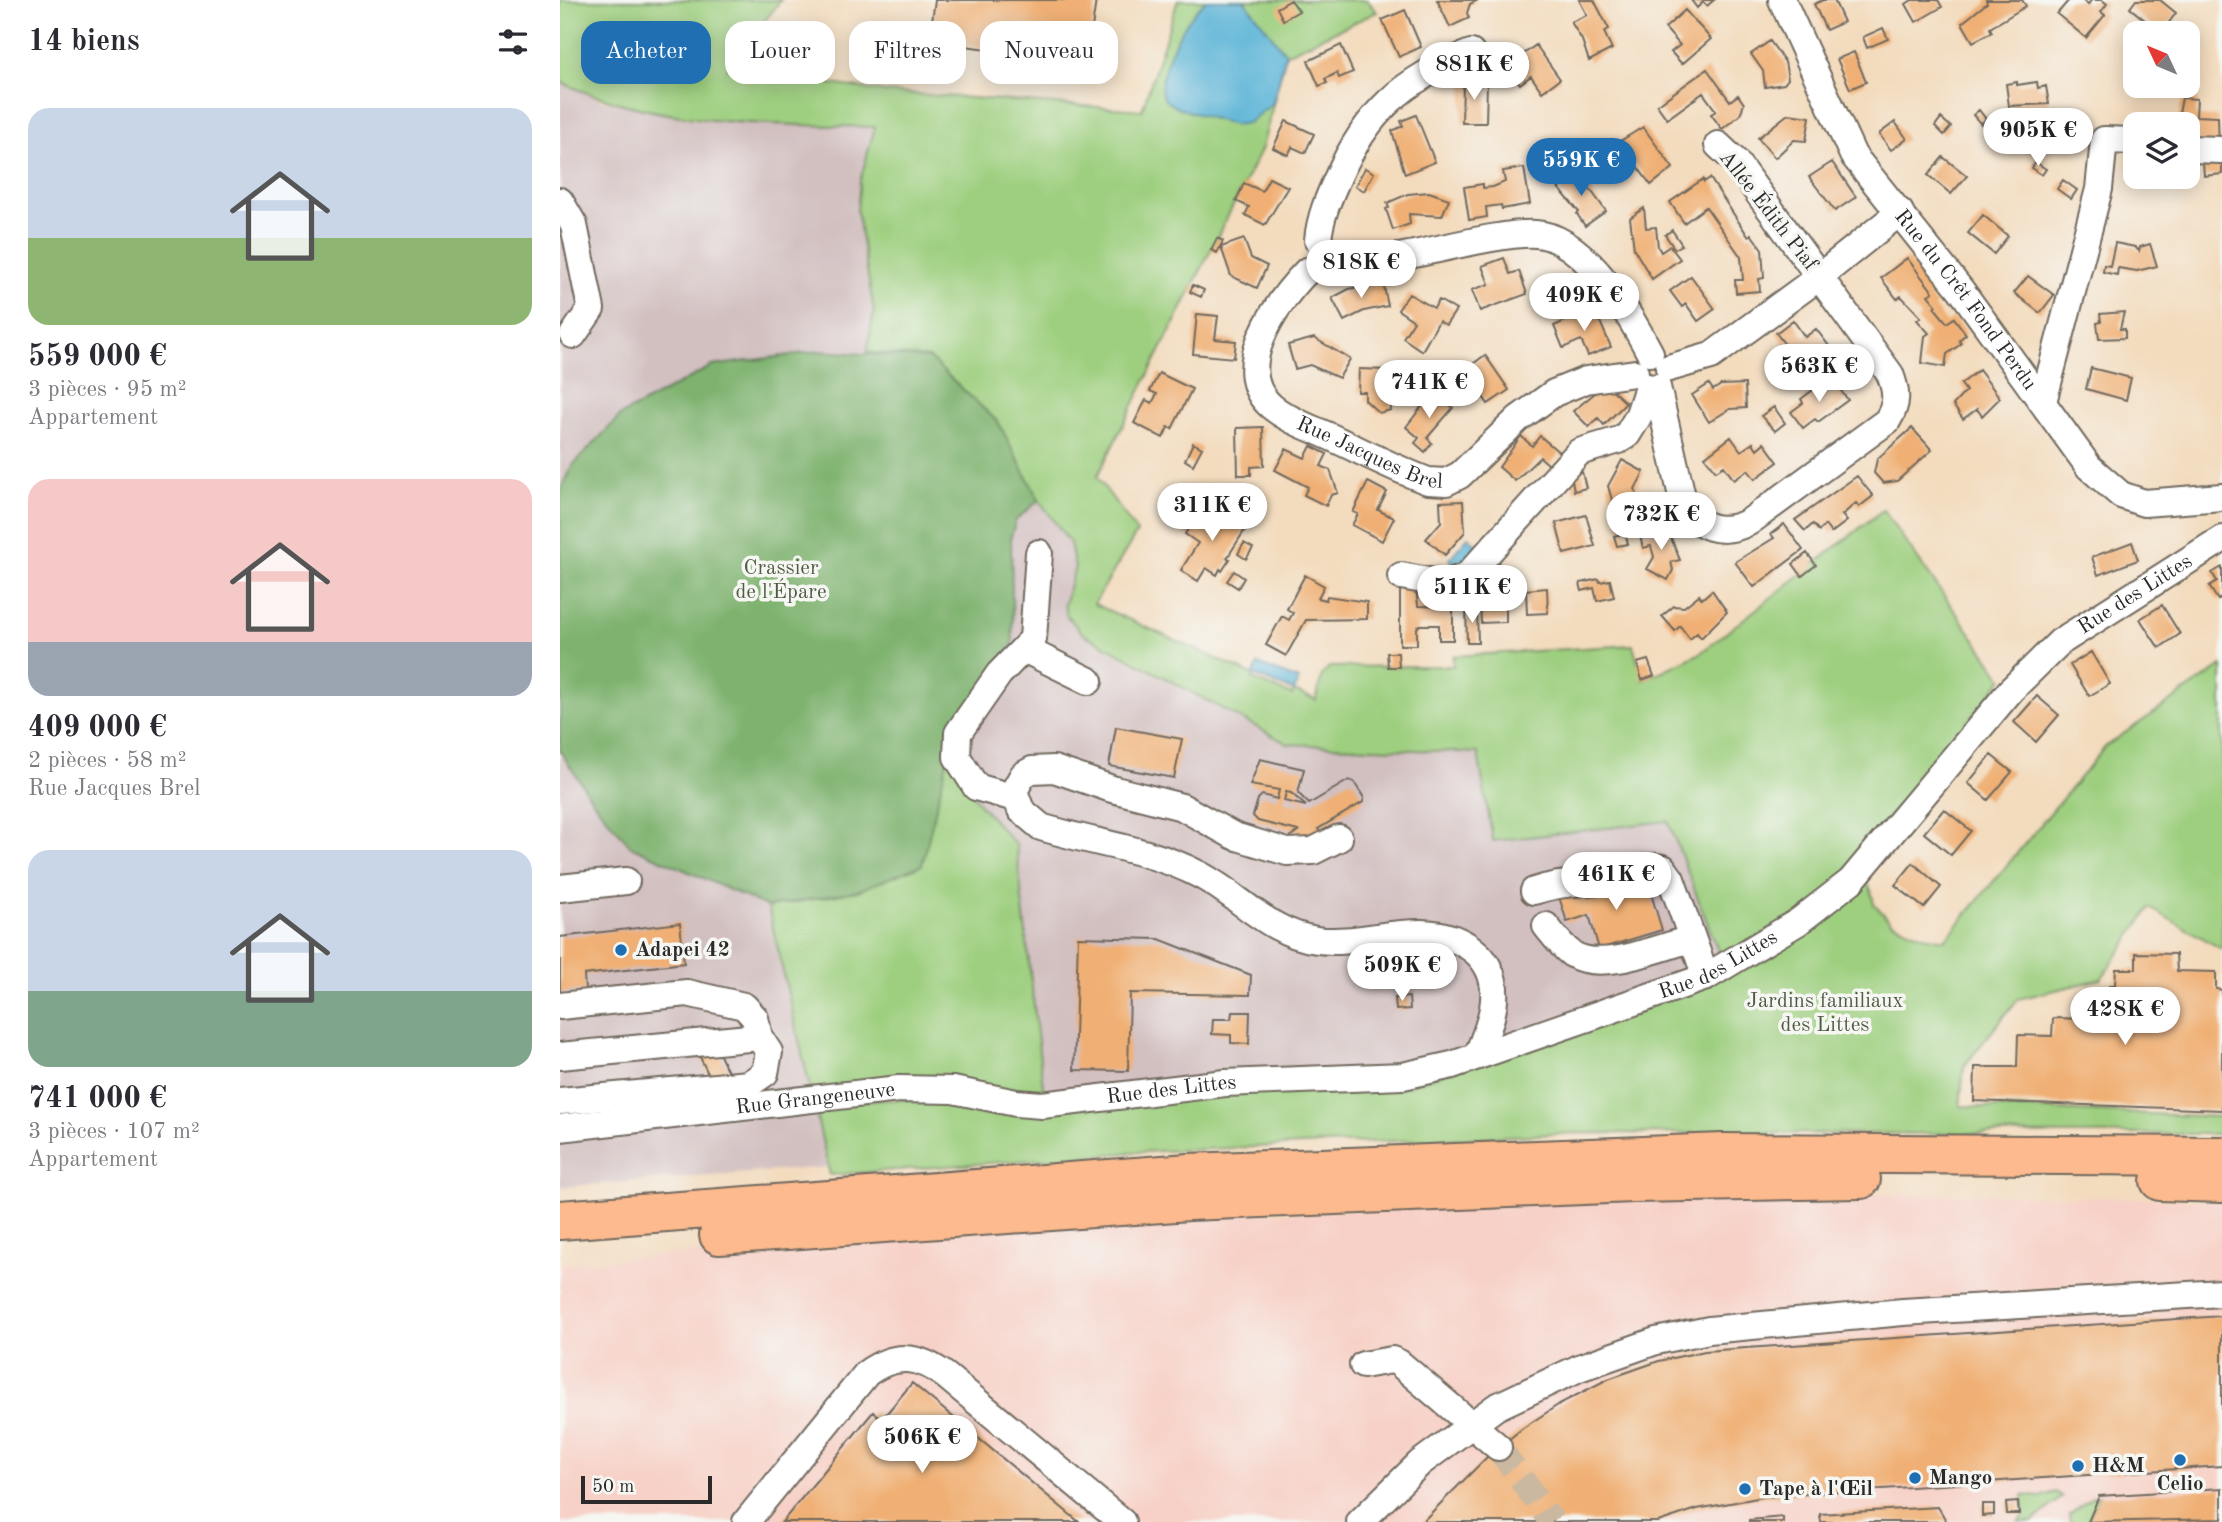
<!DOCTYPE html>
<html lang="fr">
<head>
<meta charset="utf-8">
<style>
	body { margin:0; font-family:"Old Standard TT",serif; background:#f7f7f7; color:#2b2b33; height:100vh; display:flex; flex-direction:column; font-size:26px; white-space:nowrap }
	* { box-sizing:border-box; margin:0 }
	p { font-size:23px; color:#7c7c81 }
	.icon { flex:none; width:38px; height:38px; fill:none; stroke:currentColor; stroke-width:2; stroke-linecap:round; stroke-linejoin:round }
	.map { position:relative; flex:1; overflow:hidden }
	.details { display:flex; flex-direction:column; background:#fff; width:560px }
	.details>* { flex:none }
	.banner { position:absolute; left:21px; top:21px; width:665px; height:63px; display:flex; gap:14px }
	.needle { width:46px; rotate:314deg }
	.tools { position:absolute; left:1563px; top:21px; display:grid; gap:14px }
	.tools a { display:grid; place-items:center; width:77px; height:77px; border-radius:14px; background:#fff; box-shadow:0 4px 18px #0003; font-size:35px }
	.scale { position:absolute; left:21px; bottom:18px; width:131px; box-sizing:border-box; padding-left:7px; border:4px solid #2b2b2b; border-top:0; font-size:19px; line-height:24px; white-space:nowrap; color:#2b2b2b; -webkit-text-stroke:5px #f6f6f2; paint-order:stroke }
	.price { position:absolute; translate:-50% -60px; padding:0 16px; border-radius:24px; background:#fff; color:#222; font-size:23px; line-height:46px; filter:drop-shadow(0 2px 4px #0008) }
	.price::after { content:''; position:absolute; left:50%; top:42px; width:21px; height:16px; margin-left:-10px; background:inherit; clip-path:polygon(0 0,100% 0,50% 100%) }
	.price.active { background:#1f6fb2; color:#fff }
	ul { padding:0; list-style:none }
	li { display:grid; align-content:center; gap:14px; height:371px; padding:0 28px }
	li span { display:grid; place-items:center; height:217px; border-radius:21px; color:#555 }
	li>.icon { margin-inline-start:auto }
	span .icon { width:126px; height:126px; fill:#fffc; stroke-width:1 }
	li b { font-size:30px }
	h2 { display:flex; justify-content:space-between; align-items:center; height:84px; padding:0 28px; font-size:30px }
	.pill { padding:0 24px; border-radius:21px; background:#fff; box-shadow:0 4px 18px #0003; font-size:24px; line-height:63px }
	.pill.active { background:#1f6fb2; color:#fff }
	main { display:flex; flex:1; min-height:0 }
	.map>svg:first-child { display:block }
	.built { fill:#f7d1c7 }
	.industrial { fill:#d2bfc0 }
	.green { fill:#9ecf7f; stroke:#647d55; stroke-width:2 }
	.forest { fill:#7eb26e; stroke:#546e4c; stroke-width:2 }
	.water { fill:#5ab4d7; stroke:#427081; stroke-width:2 }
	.building { fill:#f0b075; fill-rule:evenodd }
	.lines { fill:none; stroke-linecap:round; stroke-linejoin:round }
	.minor-tunnel { stroke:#cbb8a0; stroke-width:26; stroke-dasharray:26 13; stroke-linecap:butt }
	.minor-casing { stroke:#71695e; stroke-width:30 }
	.highway-casing { stroke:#71695e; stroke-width:42 }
	.minor { stroke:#fff; stroke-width:26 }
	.highway { stroke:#fcba8e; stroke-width:38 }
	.poi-dot { fill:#1f6fb2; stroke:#f6f6f2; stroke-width:2.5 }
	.labels { text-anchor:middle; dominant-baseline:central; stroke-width:7; stroke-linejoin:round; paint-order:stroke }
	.street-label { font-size:21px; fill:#2b2b2b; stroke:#f6f6f2 }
	.park-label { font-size:21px; fill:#4e5c44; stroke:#f6f6f2 }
	.poi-label { font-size:21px; font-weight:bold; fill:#2b2b2b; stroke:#f6f6f2; text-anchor:start }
</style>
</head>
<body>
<main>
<section class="details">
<h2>14 biens<svg class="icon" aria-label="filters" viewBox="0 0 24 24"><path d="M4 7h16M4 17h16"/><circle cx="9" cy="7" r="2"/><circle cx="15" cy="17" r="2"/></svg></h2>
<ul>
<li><span style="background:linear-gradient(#c9d6e8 60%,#8fb573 0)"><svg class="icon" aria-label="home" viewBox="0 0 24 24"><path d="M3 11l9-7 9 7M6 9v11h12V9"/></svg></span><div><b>559 000 €</b><p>3 pièces · 95 m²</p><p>Appartement</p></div></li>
<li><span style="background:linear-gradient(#f6c9c9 75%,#9aa5b1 0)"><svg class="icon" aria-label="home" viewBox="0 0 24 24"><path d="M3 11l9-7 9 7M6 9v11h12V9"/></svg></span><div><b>409 000 €</b><p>2 pièces · 58 m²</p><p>Rue Jacques Brel</p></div></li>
<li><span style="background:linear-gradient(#c9d6e8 65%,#7fa58c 0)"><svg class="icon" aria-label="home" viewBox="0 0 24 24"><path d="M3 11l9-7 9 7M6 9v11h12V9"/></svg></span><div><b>741 000 €</b><p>3 pièces · 107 m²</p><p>Appartement</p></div></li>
</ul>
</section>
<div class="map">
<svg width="1662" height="1522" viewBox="0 0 1662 1522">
	<rect width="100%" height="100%" fill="#f6f6f2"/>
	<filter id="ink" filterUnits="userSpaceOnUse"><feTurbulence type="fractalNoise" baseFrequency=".0143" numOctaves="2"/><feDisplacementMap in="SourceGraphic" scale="14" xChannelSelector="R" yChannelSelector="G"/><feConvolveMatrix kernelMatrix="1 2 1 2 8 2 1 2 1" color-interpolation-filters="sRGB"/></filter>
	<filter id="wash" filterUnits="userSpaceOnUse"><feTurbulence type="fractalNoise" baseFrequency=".00686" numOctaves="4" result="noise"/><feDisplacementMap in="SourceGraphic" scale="28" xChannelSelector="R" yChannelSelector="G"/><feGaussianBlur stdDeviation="1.57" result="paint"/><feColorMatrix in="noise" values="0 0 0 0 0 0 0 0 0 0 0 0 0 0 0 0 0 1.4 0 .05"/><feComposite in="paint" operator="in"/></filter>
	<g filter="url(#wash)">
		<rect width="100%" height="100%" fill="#f3dbbd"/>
		<path class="built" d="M1415,1194L1662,1201V1522H0V1264L278,1240L657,1215L1170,1196Z"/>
		<path class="industrial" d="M0,82L43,101L134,120L315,127L300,181L304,257L314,312L307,352L259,351L152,366L11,467L0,491Z
			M479,500L498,524L514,554L515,567L509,587L513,625L539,645L728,744L918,753L933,840L1109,821L1159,953L1174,974L958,1049L485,1112L456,845L420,805L388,758L453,643L451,536L456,520Z
			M0,751L35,804L70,846L208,907L269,1167L0,1187Z"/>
		<path class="green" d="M0,0H221L167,69L327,92L582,110L618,0H807L817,12L726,54L702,148L537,477L577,532L534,604L693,675L692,679L732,695L734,691L756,700L762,675L769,667L893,666V656L1073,645L1083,680L1139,654L1323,510L1443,679L1294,859L1311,890L1314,904L1331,922L1363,936L1385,940L1546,746L1662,666V949L1590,908L1541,979L1458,999L1404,1066L1400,1106L1662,1117V1134L1021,1133L579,1152L270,1175L255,1109L291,1101L851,1085L1173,973L1159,953L1108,821L933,841L918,753L728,744L523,634L507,616L504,605L515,567L510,543L479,500L438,422L369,358L307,352L314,311L297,211L300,181L315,127C203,123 105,128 0,82Z
			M388,758L420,805L456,845L484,1096L251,1092L208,907L297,891Z
			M1496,1492L1502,1497L1472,1522H1458L1463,1516V1495L1480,1497Z
			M1539,1496L1528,1522H1510L1509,1515L1532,1497Z"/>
		<path class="forest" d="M259,351L369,358L438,422L479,500L456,520L451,536L453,643L388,758L362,865L297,891L208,907L70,846L35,804L0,751V491L11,467L61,415L152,366Z"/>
		<path class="water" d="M646,0H684L726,54L713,103L688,123L674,125L618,108L605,100L601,90C603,60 624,20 646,0Z
			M908,537L918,546L899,568L889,559Z
			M698,664L739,680L734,691L693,675Z"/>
		<g id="blocks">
			<path class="building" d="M375,0H536L527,63L369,41Z
				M731,0L739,11L723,20L717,8Z
				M877,0H918L910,4L907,13L909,18L890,27Z
				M1019,0H1034L1049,29L1044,32L1052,49L1029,61L1022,40L1011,22L1027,15Z
				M1131,0H1154L1147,6L1143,2L1137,8Z
				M1263,0H1274L1284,22L1266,30L1254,4Z
				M1352,0H1378L1382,7L1356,22L1346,4Z
				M1426,0H1462L1466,6L1430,28L1432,32L1413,42L1402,23L1427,3Z
				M1509,0H1522L1528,5L1531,0H1542L1547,4L1541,12L1545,15L1526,38L1497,14Z
				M1576,0H1600L1616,13L1601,33L1570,8Z
				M845,10L861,47L839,57L822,20Z
				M1125,10L1151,39L1122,64L1111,52L1120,45L1105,28Z
				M1323,28L1328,39L1307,48L1303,37Z
				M1210,41L1225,62L1228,79L1224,84L1205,87L1203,71L1191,54Z
				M781,45L793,72L779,78L777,73L765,79L767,83L759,86L748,61Z
				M976,45L1000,79L982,92L971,76L960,84L947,66Z
				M1294,52L1306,82L1290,89L1277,59Z
				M1147,69L1170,101L1178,95L1184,104L1180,115L1162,129L1151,114L1156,111L1143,93L1107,119L1097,105Z
				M903,82H927L926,123H902Z
				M1457,82V85L1477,82L1478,88L1486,86L1489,104L1449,106L1446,84Z
				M1622,98L1637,99L1636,116L1658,117L1659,147L1628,138V131H1634V128L1617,124Z
				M1419,110L1426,119L1421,124L1413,115Z
				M1228,114L1250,117L1246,141L1234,140L1215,158L1198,138Z
				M856,115L875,162L845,174L832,131L843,126L841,121Z
				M1381,118L1391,127L1384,135L1375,126Z
				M726,121L754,134L745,153L732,147L728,155L713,148Z
				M1335,122L1347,139L1331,150L1319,134Z
				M1083,127L1113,168L1091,185L1073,161L1059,171L1044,151Z
				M1568,155H1575V170H1568Z
				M1662,155V174L1644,176L1643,163Z
				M1383,157L1407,176L1391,194L1368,175Z
				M1272,162L1296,197L1275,211L1249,177Z
				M1475,162L1486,169L1482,175L1471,168Z
				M805,168L814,173L804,191L795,186Z
				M964,168L970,204L942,209L941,205L926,207L927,217L909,220L904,187L923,184V188L933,187L945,182L943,171Z
				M1016,170L1046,211L1025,226L1017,214L1019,212L996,185Z
				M709,178L728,187L705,225L685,215L689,207L676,201L684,183L702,191Z
				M1150,178L1188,236L1191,234L1202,249L1204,278L1199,279L1200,291L1176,293L1175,280H1183L1181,257L1146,207L1124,223L1110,202L1143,179L1144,182Z
				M1503,180L1517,190L1511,199L1497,189Z
				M869,192L889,199L882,216L849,214L850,224L833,230L826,209L829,208L827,203L848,194Z
				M1084,208L1086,228L1096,227L1098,247L1101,252L1110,246L1120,259L1092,279L1074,249L1070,218Z
				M1423,215L1448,236L1434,254L1408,233Z
				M1112,230L1122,245L1115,249L1105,235Z
				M657,238L663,241L657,253L651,250Z
				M684,239L691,258L707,266L697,288L671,276L661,247Z
				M1555,243L1575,247L1579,251L1580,247L1590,244L1597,266L1577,271L1558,268L1557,275L1543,272L1544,265L1550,266Z
				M944,258L950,274L959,271L967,294L920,311L912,290L929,284L922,266Z
				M1347,258L1373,292L1368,295L1376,305L1374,307L1387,323L1394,318L1406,334L1399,340L1401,344L1387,354L1385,367L1362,363L1365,336L1369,333L1357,320L1361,317L1341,296L1337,299L1321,278Z
				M1131,276L1155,309L1138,321L1126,304L1122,307L1110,291Z
				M1468,276L1494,295L1480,313L1454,293Z
				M823,282L828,306L804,311L784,321L772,298L789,289Z
				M633,285L644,290L641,297L630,292Z
				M849,294L874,308L879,300L896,310L886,325L879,321L862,351L843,338L854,321L838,310Z
				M1034,308L1051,347L1028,356L1021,340L1003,348L994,326Z
				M1564,312L1560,329H1565V338L1539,339L1537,323L1541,322L1540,314Z
				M637,314L658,316L655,339L676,341L674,358L633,354Z
				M1233,320L1245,337L1256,329L1269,346L1233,373L1218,353L1226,346L1216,333Z
				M754,338L790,359L779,378L750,365L735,369L728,345Z
				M925,355L949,390L928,404L905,370Z
				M1531,368L1571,378L1566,400L1526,389Z
				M799,369L828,370L831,410L819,413L805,400V392H798Z
				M1419,370L1440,398L1422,416L1417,409L1403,419L1393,405L1406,391L1401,384Z
				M876,371L886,380L882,384L872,375Z
				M599,373L632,389L612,429L608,427L603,438L574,423L586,400L592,403L597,394L590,391Z
				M1274,382L1288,400L1258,422L1255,419L1243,428L1231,412L1243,403L1241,399L1261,384L1264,389Z
				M1046,384L1066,403L1044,425L1038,418L1029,427L1013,411Z
				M1149,384L1153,390L1161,385L1185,384L1186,408L1170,409L1149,422L1132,395Z
				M873,392L893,408L867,438L872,443L865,452L855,443L859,438L846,427Z
				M1214,407L1225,423L1215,431L1201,416Z
				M703,427L704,466L691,467V475H678L677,428Z
				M1352,428L1372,450L1337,481L1323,483L1314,473L1317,459Z
				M961,436L972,446L980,436L1000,453L989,465L980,457L955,481L939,467Z
				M1171,437L1181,451L1193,443L1197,449L1204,443L1218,462L1195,479L1188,470L1174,480L1164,466L1156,471L1145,457Z
				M633,443L642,448L633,465L625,460Z
				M751,446L767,454L761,466L770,470L778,493L771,495L766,506L744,495L748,487L715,470L726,449L745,458Z
				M1062,460L1084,472L1075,489L1083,514L1071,518L1074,528L1061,531L1048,486Z
				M1022,472L1026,488L1014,491L1011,475Z
				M1297,476L1313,496L1299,507L1296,503L1282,515L1287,521L1271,533L1265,525L1259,531L1253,524L1245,531L1235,520Z
				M808,482L827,492L818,510L834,518L822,541L792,525L798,514L793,512Z
				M903,501L905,532L885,555L866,539L881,522L880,502Z
				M642,508L667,524L672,516L688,525L667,558L670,559L662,571L660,569L657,575L646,568L638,581L621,570L638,543L625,534Z
				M1026,515L1035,546L1004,554L996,523Z
				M1224,524L1243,550L1194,587L1175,562L1214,538L1211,534Z
				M1107,528L1120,560L1111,562L1113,570L1108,580L1087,569L1094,557L1091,546L1083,548L1080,536Z
				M1065,533L1068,544L1057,546L1054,536Z
				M1572,542L1578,560L1538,575L1532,557Z
				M684,543L693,548L686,559L678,554Z
				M1247,553L1256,565L1242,576L1233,564Z
				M1662,567V597L1658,600L1649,586L1657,581L1652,573Z
				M674,571L684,578L678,588L667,581Z
				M929,571L941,583L934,590L922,579Z
				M745,575L764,586L758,598L766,600L767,596L807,602V619L746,620L726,656L706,645L722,616L729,620L733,613L727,609Z
				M1039,579L1040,582L1050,580L1054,597L1037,601L1034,588L1022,591L1020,583Z
				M840,585L856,587L858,606L893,607V640H879V625H860L857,628V645H840Z
				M987,588L988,613L967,614L966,590Z
				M1152,590L1167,612L1141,638L1137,633L1130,639L1120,626L1115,631L1102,616L1114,606L1124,607L1139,595L1142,599Z
				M946,602V622L921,623L920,603Z
				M1602,605L1620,634L1599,648L1580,619Z
				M906,608H917L918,643H907Z
				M1531,652L1550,684L1529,696L1510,665Z
				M827,653H838L839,667H828Z
				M1088,660L1094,676L1082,680L1077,663Z
				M1477,696L1499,715L1476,742L1454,722Z
				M556,727L622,739L614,778L549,766Z
				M1431,755L1452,772L1428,800L1408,783Z
				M700,759L744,769L738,793L749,804L789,780L794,782L804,798L803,802L758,829L761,835L750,842L731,840V836L738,831L698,821L693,816L698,799L702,795L717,799L719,790L690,785ZM726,792L731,793L746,806L724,801Z
				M1384,809L1411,831L1391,855L1364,833Z
				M1353,863L1381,887L1364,908L1335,885Z
				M1086,877L1102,930L1039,949L1029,915L1007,922L999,897L1021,890L1023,896Z
				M120,923L124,963L24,975L25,990L0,993V937Z
				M518,937L599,939L691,975L690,995L570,993L568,1071L514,1070Z
				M1576,953L1616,954L1617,971L1656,972V989L1662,990V1110L1414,1101L1415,1067H1457L1458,1035L1492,1036L1493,1018L1527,1019L1528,1001L1548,1002L1549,985H1555L1556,969H1576Z
				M885,965L892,975L886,980L878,969Z
				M849,997L850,1009L836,1010L835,998Z
				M672,1012H690L689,1044L671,1043V1035L652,1034L653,1019H671Z
				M156,1047L168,1072L151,1080L139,1055Z
				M1662,1316V1466L1203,1497L1137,1509L1098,1522H862L927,1457L963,1428L1001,1403L1048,1379L1099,1361L1145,1351L1186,1348Z
				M352,1383L519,1522H222L313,1412L322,1419Z
				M1662,1488V1519L1528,1522L1539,1496Z
				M1458,1502L1459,1514H1447L1446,1503Z
				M1422,1504H1434V1515L1422,1516Z
				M1378,1507L1387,1522H1261L1260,1514Z
				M1223,1517V1522H1189V1520Z"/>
		</g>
	</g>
	<g filter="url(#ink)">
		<use href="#blocks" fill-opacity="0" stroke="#71695e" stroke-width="2"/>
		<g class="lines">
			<path class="minor-tunnel" d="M938,1447L992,1522"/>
			<defs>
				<g id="minor">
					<path id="s1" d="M1222,0L1293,155L1401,290L1529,467L1561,495L1584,503L1662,497"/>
					<path d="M1628,149L1662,150"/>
					<path d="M0,201L14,225L31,309L13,335"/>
					<path d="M758,240C760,218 768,199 777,179C807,112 843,79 911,53"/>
					<path d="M775,260C801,268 823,260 849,255C882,249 944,232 976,234C1024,237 1069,313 1090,353"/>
					<path id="s2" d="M747,271C718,301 667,370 712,407C729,421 754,429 775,439C805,453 836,469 868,481L886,482L900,475L958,419L994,393L1026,380L1075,373"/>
					<path d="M1109,368L1151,356L1259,277L1340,212"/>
					<path d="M1097,387L1123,501C1135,528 1162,536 1189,522L1327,421C1338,404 1337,392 1330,374L1175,161L1158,145"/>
					<path d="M1483,402L1539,189L1544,140L1575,141"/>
					<path d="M841,576L885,584L907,576L1019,452L1059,440L1067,435L1078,417L1088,387"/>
					<path d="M464,649L529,681"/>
					<path d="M455,798L416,787L397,757L398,733L439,674L473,639L479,553"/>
					<path d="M779,838L753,851L727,852L674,836L622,807L552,789L494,769L472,770L463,775L454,791L461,810L481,827C532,843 590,849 638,874C680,895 707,933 757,940C807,947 868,915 912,949C949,977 932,1022 917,1056"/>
					<path d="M0,888L66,881"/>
					<path d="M974,891C1001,882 1017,884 1044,880C1062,877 1085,863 1103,868L1111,879L1146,977"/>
					<path d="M986,926C994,936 1002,947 1012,954C1041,973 1100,947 1131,939"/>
					<path d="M0,1006L127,993L184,1006L195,1018L199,1037"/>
					<path d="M0,1056L199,1037L209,1052L205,1073L189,1084L0,1101"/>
					<path id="s3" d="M0,1128L339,1089L393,1090L456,1103L482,1105L665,1083L843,1076L892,1065L1146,977L1238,922L1291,881L1451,690L1500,642L1662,539"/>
					<path d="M803,1365L832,1360L839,1363L938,1447"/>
					<path d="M186,1522L307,1373C335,1353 359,1355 386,1376L562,1522"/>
					<path d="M800,1522L860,1463L936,1407L1019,1368L1096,1341L1149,1330L1343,1312L1662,1293"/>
				</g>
				<path id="highway" d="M1600,1181L1662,1183
					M0,1220L629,1173L1163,1153L1662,1156
					M159,1235L629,1201L1073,1183L1301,1179"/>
			</defs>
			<use href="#minor" class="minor-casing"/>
			<use href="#highway" class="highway-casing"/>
			<use href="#minor" class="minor"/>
			<use href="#highway" class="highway"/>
		</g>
	</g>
	<g class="poi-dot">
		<circle cx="61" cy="950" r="7"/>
		<circle cx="1620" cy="1460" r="7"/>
		<circle cx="1518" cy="1466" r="7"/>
		<circle cx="1355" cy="1478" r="7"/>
		<circle cx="1185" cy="1489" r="7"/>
	</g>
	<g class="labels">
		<g class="street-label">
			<text transform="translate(1208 211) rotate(52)">Allée Édith Piaf</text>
			<text stroke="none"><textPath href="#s1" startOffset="354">Rue du Crêt Fond Perdu</textPath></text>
			<text stroke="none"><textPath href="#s2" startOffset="266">Rue Jacques Brel</textPath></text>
			<text stroke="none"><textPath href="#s3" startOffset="1748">Rue des Littes</textPath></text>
			<text stroke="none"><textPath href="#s3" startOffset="1183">Rue des Littes</textPath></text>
			<text stroke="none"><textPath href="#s3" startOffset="616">Rue des Littes</textPath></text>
			<text stroke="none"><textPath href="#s3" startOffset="257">Rue Grangeneuve</textPath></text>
		</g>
		<g class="park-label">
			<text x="221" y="568">Crassier<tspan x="221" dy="24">de l'Épare</tspan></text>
			<text x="1265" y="1001">Jardins familiaux<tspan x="1265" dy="24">des Littes</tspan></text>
		</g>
		<g class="poi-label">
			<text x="75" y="950">Adapei 42</text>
			<text x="1532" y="1466">H&amp;M</text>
			<text x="1369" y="1478">Mango</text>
			<text x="1620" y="1484" text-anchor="middle">Celio</text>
			<text x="1199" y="1489">Tape à l'Œil</text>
		</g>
	</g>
</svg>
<div class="tools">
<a><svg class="needle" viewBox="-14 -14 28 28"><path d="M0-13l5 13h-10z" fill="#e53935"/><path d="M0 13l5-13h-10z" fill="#7c7c81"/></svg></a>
<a><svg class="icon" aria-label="layers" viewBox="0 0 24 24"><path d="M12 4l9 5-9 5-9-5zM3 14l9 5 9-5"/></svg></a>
</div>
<div class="scale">50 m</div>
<b class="price" style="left:914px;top:102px">881K €</b>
<b class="price" style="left:1478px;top:168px">905K €</b>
<b class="price active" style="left:1021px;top:198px">559K €</b>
<b class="price" style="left:801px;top:300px">818K €</b>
<b class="price" style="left:1024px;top:333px">409K €</b>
<b class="price" style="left:1259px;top:404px">563K €</b>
<b class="price" style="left:869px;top:420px">741K €</b>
<b class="price" style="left:652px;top:543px">311K €</b>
<b class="price" style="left:1101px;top:552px">732K €</b>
<b class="price" style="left:912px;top:625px">511K €</b>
<b class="price" style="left:1056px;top:912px">461K €</b>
<b class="price" style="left:842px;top:1003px">509K €</b>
<b class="price" style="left:1565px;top:1047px">428K €</b>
<b class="price" style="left:362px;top:1475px">506K €</b>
<div class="banner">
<a class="pill active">Acheter</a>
<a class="pill">Louer</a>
<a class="pill">Filtres</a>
<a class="pill">Nouveau</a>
</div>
</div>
</main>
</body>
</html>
